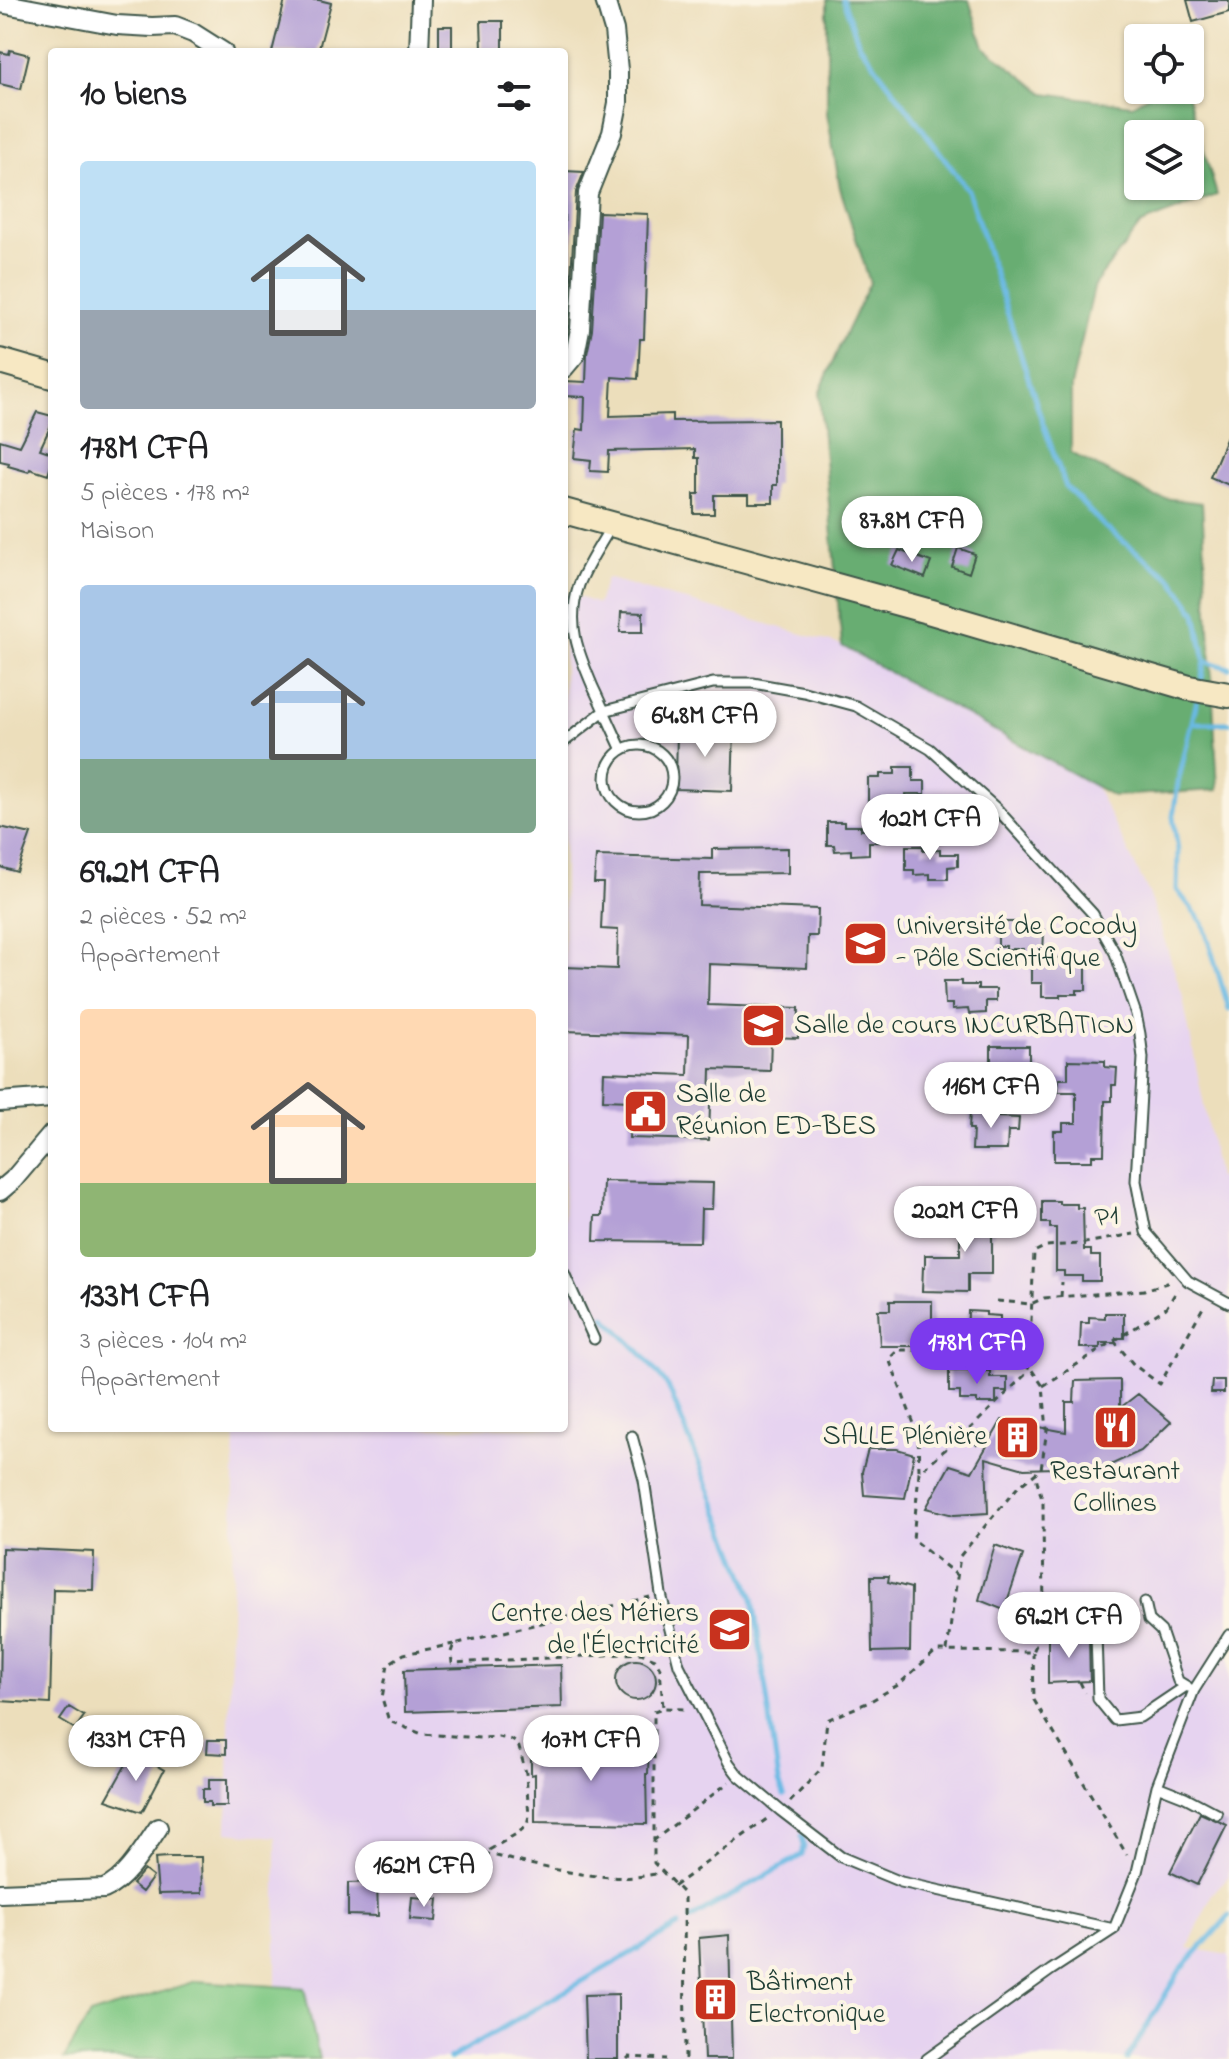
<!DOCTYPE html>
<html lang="fr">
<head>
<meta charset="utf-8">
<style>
	body { margin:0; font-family:"Indie Flower",sans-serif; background:#f2f2f2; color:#202124; height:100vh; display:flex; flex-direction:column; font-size:30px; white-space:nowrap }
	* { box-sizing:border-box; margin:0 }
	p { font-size:26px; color:#757577 }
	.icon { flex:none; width:44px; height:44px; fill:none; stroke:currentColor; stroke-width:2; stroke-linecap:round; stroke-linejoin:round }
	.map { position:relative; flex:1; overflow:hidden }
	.sheet { position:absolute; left:48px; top:48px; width:520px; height:1384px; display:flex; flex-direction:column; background:#fff; border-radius:8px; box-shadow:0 2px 6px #0004 }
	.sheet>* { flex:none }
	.tools { position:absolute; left:1124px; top:24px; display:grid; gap:16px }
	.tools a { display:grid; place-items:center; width:80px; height:80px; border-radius:8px; background:#fff; box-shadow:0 2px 6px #0004; font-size:40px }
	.price { position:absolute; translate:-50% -68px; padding:0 18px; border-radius:28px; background:#fff; color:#222; font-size:26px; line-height:52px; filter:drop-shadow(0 2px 4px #0008) }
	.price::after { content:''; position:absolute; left:50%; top:48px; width:24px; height:18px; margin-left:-12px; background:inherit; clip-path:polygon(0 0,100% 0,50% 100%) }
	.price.active { background:#7c3aed; color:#fff }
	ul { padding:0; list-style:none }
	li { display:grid; align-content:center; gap:16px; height:424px; padding:0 32px }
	li span { display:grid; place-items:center; height:248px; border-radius:8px; color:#555 }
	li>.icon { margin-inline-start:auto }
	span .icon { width:144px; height:144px; fill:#fffc; stroke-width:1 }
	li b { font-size:34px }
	h2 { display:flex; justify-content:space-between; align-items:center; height:96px; padding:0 32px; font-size:34px }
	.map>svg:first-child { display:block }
	.built { fill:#e6d3f0 }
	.green { fill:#81c985; stroke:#50835c; stroke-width:2 }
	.forest { fill:#68ad72; stroke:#447553; stroke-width:2; fill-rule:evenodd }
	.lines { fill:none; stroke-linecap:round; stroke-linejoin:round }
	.stream { stroke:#69b9e4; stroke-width:5 }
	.building { fill:#b4a0d6 }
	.service-casing { stroke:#3e5548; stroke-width:13 }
	.minor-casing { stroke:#3e5548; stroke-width:22 }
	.secondary-casing { stroke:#3e5548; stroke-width:28 }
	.path { stroke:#3e5548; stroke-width:3; stroke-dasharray:6 6; stroke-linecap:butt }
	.service { stroke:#fff; stroke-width:9 }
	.minor { stroke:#fff; stroke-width:18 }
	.secondary { stroke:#f7e8c3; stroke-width:24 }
	.labels { text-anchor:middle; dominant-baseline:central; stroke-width:8; stroke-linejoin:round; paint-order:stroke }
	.poi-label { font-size:28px; fill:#1f3d34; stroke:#fcf5e5; text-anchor:start }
	.street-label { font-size:28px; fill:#1f3d34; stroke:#fcf5e5 }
</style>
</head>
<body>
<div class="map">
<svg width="1229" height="2059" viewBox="0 0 1229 2059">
	<rect width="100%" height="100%" fill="#fcf5e5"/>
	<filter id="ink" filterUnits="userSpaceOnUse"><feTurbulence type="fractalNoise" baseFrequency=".0125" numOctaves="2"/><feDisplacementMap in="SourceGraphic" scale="16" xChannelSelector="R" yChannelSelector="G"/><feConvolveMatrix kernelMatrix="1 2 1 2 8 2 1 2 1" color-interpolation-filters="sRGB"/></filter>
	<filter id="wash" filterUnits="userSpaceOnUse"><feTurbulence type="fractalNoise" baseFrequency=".006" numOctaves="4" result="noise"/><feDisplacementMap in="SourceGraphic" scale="32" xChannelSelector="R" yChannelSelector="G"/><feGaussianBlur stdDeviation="1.8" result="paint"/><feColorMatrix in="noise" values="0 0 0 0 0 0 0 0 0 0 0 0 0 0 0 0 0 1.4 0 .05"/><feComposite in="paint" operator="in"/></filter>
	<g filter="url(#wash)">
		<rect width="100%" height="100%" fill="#ecdebb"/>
		<path class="built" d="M606,578L1055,706L1149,893L1182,994L1218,1178H1229V1876L1212,1894L1188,1948L1229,1955V2059H293L276,2003V1837L227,1832L235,1428H564V595L576,596L598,604Z"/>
		<path class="green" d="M196,1981L304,1988L319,2059H64L90,2015Z"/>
		<path class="forest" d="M827,0H969L984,47L1044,93L1132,105L1157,90H1186L1217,195L1141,224L1095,284L1071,386V453L1155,497L1202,503L1218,790L1113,796L842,646L819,394L844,336L870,283L840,188L827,113ZM1138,134H1190V186H1138Z"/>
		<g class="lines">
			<path class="stream" d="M843,0L859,44L968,190L1043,424L1066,487L1106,528L1172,579L1196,613L1205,661L1201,683
				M1205,661L1229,668
				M1198,696L1178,783L1173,817L1178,850L1177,890L1203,923L1229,1009
				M1193,723H1229
				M604,1316L640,1352L668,1386L753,1598L779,1782L784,1795
				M690,1919L802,1855L804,1846L802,1836
				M449,2059L679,1925
				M1127,2059L1180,1970L1229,1916"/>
		</g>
		<g id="blocks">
			<path class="building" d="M285,0H319L331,3L318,52H272Z
				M1187,0H1229V12L1193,22Z
				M481,21H503V49H482Z
				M439,26H452V52H439Z
				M10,50L29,55L21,89L0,84V52L9,54Z
				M564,171L584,172L576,192L568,328L565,346Z
				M599,212L648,214L644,339H640L638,379L612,377L610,416L672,414V421L777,420V485H773V503H749V495H714V514H694V494H699V458H695V449L609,451L608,472L590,471L591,460L574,458L577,429L584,430L585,397L564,396V381L586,382L587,354L592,330Z
				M37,412L52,416V423L40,449L52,453V462L48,475L30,469L29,472L8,466L9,463L0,461V440L20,446Z
				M1229,432V485L1210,477Z
				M958,548L975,554L969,573L952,567Z
				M899,550L931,562L925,578L892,565Z
				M621,612L643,613V632H620Z
				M677,727L734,729L732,791L676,789Z
				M895,767H913V781H925V794H906V799H890V803H868V778H880V774H895Z
				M827,822H844V826H861V830H879V842H869V854L851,855V850L835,851L834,845H827Z
				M0,827L31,834L17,872L0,867Z
				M906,846H923V851L940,850V854H958V866L948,867V879H930V874L914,875V870H906Z
				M788,848V873L700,874L699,905L818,909L817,936H808L807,968L709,964L708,1005L799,1008L798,1038L771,1037L770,1071L711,1069L709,1140L629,1138L631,1101L603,1100L604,1072L688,1075L689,1035L564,1031V967L617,969L618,930L601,929L603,883H594L596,856L712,859V849Z
				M998,922H1016V926H1033V930H1044L1043,955H1023V949H1006V946H998Z
				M1031,958H1073V964H1086V990H1077V994H1060V997H1042V983H1031Z
				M944,981H961V985H978V989H996V1001H986V1013L969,1014L968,1009L952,1010V1004H945Z
				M991,1046H1029V1067H1039V1079H1020V1087H1001V1079H989V1066H991Z
				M1068,1060L1105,1061V1067L1117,1068L1116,1085H1112V1101H1105L1104,1155H1092V1161H1054V1131H1063V1123H1076V1092H1058L1059,1079H1068Z
				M970,1111L998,1112V1117L1019,1118L1018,1131H1008L1007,1150H972L973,1129H969Z
				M603,1181L713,1183L712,1209H701L700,1242L594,1241L595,1216H602Z
				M1042,1201H1059V1204H1077V1208H1083L1084,1250H1091V1256H1100V1281H1082V1276H1064V1271H1056V1228H1050V1223H1042Z
				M984,1206H1001V1230H994V1235H992V1274H968V1292L922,1291L923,1267H925V1255H960V1217H968V1210H984Z
				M890,1301H932V1327H938V1346H880L878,1310H890Z
				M968,1311L986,1312V1315L1000,1316V1321H1021L1020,1334H1010V1347H990V1343H975V1337H967Z
				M1105,1313H1124V1338H1116L1115,1343H1100V1348H1080L1081,1323H1089V1317L1105,1318Z
				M949,1371H990V1377H1007V1391H996V1403H977V1400H960V1392H949Z
				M1120,1380V1408L1138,1394L1171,1422L1141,1451L1091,1474L1060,1475L1054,1468L1024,1469L986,1458L988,1513L954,1515L926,1508L950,1465L972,1472L1002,1420L1066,1432V1402H1074L1075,1381Z
				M1212,1380H1224V1393H1211Z
				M868,1449H897L914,1454L905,1498L864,1495L862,1472Z
				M995,1545L1023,1555L1004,1610L979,1600Z
				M2,1548L94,1552L93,1590L53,1589L50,1704L0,1701Z
				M871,1576H889L888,1582L911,1588L910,1651L872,1652Z
				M1048,1637L1089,1638L1090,1681L1048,1683Z
				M616 1680a20 20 0 1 1 40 0a20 20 0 1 1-40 0Z
				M561,1665L562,1707L405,1712L404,1670Z
				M69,1707L84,1716L75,1729L60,1720Z
				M208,1740H226V1754L207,1753Z
				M649,1743L648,1774H646L647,1824L535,1822V1774L531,1775V1745Z
				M133,1752L164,1770L142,1812L106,1800Z
				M209,1779H227V1806H210V1802H203V1789H209Z
				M1200,1813L1227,1825L1197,1885L1170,1872Z
				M168,1857H201L202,1893L158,1894L155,1858Z
				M144,1870L153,1877L142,1892L132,1884Z
				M377,1882L378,1916L348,1915V1883Z
				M412,1897L438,1899L436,1921L410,1919Z
				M729,1935L732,2059H704L699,1938Z
				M618,1994V2059H586L584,1995Z"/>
		</g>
	</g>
	<g filter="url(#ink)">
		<use href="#blocks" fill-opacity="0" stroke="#3e5548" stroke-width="2"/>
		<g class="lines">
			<defs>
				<path id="service" d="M612,525C601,544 587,564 579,585C566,624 578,652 593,687C603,708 612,729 622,750
					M564,742L604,711L713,683H753L804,692L856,706L930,749L996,808L1093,914L1115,953L1136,1014L1140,1034L1143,1058L1136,1181L1146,1232L1188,1281L1229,1303
					M606 778a33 33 0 1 1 66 0a33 33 0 1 1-66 0Z
					M564,1273L594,1339
					M632,1436L644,1480L661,1594L679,1665L729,1763L738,1775L781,1811L841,1857L901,1882L1114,1929
					M1145,1602L1149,1620L1161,1631L1178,1681L1188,1687
					M1086,1625L1096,1633L1098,1699L1115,1720L1140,1717L1186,1686
					M1157,1786L1185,1797L1217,1814
					M927,2059L1051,1970L1114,1929L1137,1872L1157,1786L1194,1690L1229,1635"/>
				<path id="minor" d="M0,3L117,25L152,27L175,26L193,33L223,52
					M419,52L421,0
					M564,368L575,355L580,329L588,193L612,133L618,103V70L614,30L605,0
					M0,1102L52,1098
					M0,1191L13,1180L52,1134
					M0,1893L104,1889C126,1880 145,1847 158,1828"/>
				<path id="secondary" d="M0,361L52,376
					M564,511L931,612L1189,688L1229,695"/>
			</defs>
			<use href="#service" class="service-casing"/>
			<use href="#minor" class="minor-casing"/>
			<use href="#secondary" class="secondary-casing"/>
			<path class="path" d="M1061,1297L1062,1282
				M997,1301L1031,1304L1044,1298L1144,1290L1170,1282
				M1114,1341L1134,1365L1160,1384L1205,1304
				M993,1357L984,1350L1029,1357
				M1043,1386L1166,1308L1178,1289
				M967,1431L981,1450
				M919,1470L918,1434L889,1359L898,1350H984
				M958,1576L913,1540L919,1472L974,1425L1026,1374L1029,1366L1034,1252L1046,1246L1080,1244L1134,1234
				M650,1597L454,1644L451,1652L452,1663L641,1653L655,1659L660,1668L663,1708
				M1100,1619L1124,1609L1134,1611
				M947,1651L960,1556L1017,1488L1041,1469L1047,1430L1043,1386L1029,1366
				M1033,1652L1034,1700L1127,1855
				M1080,1682L1085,1693
				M790,1802L822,1768L827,1720L869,1702L898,1685L936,1651L1033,1652L1044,1627L1043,1503L1035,1473
				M653,1841L729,1782
				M484,1853C526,1863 569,1875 612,1877C629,1879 645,1876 661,1873
				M674,1886L768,1818
				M402,1888L410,1881L426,1872L484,1853L518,1833L527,1825L529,1817L526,1773L518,1744L512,1740L498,1737L481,1738L422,1734L389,1721L382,1698L388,1664L404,1654L454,1644
				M627,2059L629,2057L666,2059
				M685,2059L684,1894L654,1863V1711L663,1708L686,1709"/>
			<use href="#service" class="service"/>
			<use href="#minor" class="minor"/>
			<use href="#secondary" class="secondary"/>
		</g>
	</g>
	<defs>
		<symbol id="university-square" viewBox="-11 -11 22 22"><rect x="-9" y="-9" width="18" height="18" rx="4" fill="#c8321e" stroke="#fcf5e5"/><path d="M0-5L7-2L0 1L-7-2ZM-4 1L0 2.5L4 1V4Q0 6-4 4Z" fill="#fff"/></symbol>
		<symbol id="school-square" viewBox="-11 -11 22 22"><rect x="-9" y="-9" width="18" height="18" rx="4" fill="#c8321e" stroke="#fcf5e5"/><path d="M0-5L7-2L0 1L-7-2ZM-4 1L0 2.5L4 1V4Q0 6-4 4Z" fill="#fff"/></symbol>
		<symbol id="civic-square" viewBox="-11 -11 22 22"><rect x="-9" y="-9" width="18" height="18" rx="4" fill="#c8321e" stroke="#fcf5e5"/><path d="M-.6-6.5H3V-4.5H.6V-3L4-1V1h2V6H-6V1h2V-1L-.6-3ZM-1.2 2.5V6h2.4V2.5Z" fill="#fff"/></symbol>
		<symbol id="restaurant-square" viewBox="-11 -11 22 22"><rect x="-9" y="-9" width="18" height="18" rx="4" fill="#c8321e" stroke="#fcf5e5"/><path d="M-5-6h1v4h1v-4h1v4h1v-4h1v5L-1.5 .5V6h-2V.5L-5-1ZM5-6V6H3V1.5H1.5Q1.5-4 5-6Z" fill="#fff"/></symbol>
		<symbol id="building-square" viewBox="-11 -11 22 22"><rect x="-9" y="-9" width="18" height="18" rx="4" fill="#c8321e" stroke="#fcf5e5"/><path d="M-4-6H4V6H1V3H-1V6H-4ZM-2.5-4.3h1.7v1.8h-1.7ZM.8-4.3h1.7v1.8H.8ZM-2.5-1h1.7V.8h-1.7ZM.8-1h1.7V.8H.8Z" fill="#fff"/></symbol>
	</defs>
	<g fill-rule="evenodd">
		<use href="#university-square" x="840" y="918" width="51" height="51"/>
		<use href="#school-square" x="738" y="1000" width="51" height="51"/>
		<use href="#civic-square" x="620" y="1086" width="51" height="51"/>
		<use href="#restaurant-square" x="1090" y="1402" width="51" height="51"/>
		<use href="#building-square" x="992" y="1412" width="51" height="51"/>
		<use href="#university-square" x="704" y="1604" width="51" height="51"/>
		<use href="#building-square" x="690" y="1974" width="51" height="51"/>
	</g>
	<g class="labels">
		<g class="poi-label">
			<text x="896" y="927">Université de Cocody<tspan x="896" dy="32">- Pôle Scientifique</tspan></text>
			<text x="794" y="1026">Salle de cours INCURBATION</text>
			<text x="676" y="1095">Salle de<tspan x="676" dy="32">Réunion ED-BES</tspan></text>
			<text x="987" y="1437" text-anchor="end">SALLE Plénière</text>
			<text x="1115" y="1472" text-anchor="middle">Restaurant<tspan x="1115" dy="32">Collines</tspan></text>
			<text x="699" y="1614" text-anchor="end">Centre des Métiers<tspan x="699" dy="32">de l'Électricité</tspan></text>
			<text x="747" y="1983">Bâtiment<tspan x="747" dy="32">Electronique</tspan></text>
		</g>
		<g class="street-label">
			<text transform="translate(1107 1218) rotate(-10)">P1</text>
		</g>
	</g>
</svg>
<div class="tools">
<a><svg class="icon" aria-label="locate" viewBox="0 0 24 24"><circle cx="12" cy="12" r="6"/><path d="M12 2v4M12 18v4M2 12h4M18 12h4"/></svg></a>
<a><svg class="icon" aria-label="layers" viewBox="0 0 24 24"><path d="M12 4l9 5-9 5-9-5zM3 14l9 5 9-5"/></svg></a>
</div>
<b class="price" style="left:912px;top:564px">87.8M CFA</b>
<b class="price" style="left:705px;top:759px">64.8M CFA</b>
<b class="price" style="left:930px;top:862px">102M CFA</b>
<b class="price" style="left:991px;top:1130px">116M CFA</b>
<b class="price" style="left:965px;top:1254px">202M CFA</b>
<b class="price active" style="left:977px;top:1386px">178M CFA</b>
<b class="price" style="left:1069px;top:1660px">69.2M CFA</b>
<b class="price" style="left:136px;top:1783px">133M CFA</b>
<b class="price" style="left:591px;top:1783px">107M CFA</b>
<b class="price" style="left:424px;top:1909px">162M CFA</b>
<section class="sheet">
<h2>10 biens<svg class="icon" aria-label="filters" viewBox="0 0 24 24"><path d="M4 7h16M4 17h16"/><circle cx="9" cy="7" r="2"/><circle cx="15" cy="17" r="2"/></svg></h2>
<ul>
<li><span style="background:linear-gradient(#bfe0f5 60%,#9aa5b1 0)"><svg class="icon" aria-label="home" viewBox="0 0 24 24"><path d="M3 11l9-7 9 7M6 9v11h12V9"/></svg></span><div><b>178M CFA</b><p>5 pièces · 178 m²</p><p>Maison</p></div></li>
<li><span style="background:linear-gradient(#a9c7e8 70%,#7fa58c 0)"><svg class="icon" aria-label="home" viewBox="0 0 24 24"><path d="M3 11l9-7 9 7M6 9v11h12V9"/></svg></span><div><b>69.2M CFA</b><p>2 pièces · 52 m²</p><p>Appartement</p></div></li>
<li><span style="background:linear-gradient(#ffd9b3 70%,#8fb573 0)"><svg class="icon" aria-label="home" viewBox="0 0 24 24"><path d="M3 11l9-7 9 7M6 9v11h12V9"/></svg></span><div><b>133M CFA</b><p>3 pièces · 104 m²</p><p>Appartement</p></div></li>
</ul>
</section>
</div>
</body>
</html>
